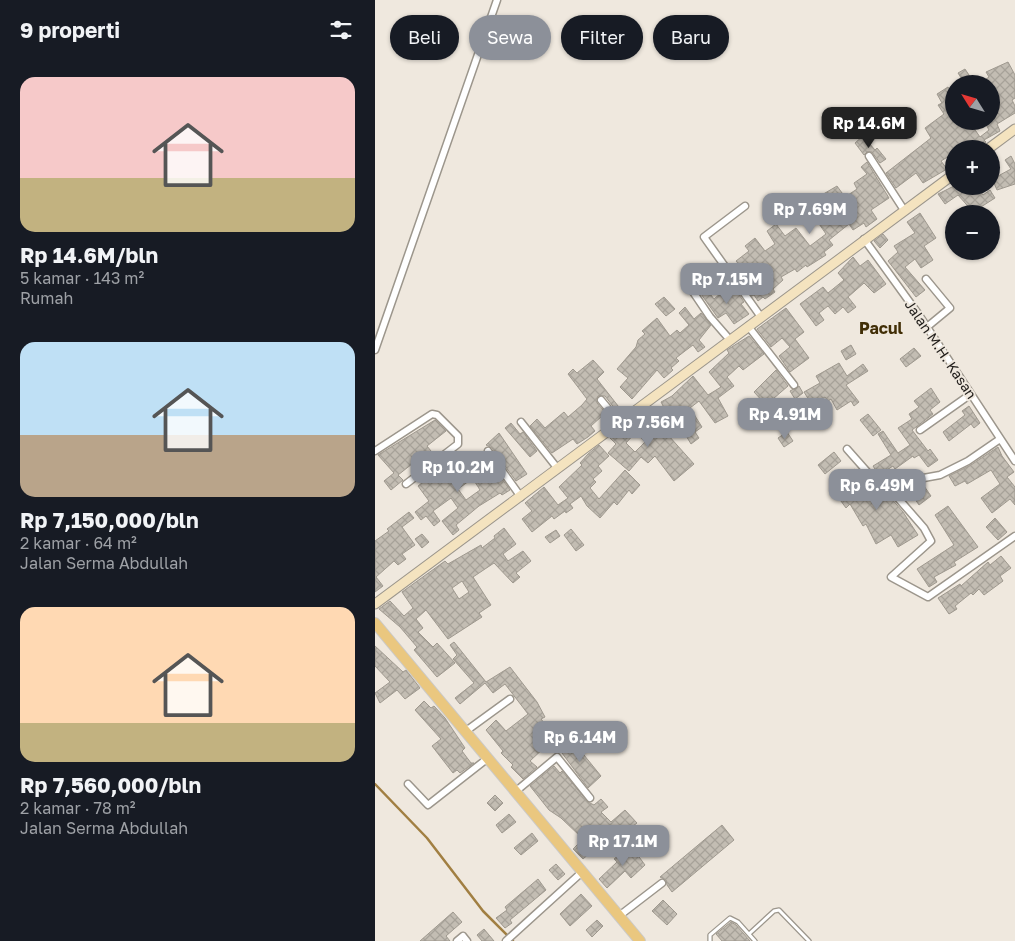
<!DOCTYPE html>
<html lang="id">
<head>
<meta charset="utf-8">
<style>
	body { margin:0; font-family:"Golos Text",sans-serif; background:#20242c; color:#f1f3f6; height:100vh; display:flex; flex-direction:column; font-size:19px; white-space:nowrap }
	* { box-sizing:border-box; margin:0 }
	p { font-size:16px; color:#9ea1a6 }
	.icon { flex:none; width:28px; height:28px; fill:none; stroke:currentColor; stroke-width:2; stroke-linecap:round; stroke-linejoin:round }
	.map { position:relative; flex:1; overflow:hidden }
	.sheet { display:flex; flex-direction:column; background:#171b24; width:375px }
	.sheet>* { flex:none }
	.hud { position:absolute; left:15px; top:15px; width:475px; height:45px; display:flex; gap:10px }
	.needle { width:32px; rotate:307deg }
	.controls { position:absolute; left:570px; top:75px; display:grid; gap:10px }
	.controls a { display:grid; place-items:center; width:55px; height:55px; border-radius:50%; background:#171b24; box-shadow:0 1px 4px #0004; font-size:25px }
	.price { position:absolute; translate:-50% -42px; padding:0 11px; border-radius:10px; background:#8c9099; color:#fff; font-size:16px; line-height:32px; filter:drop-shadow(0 1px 2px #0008) }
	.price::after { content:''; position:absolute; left:50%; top:30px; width:15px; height:11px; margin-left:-8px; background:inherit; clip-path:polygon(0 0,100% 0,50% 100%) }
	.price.on { background:#222; color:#fff }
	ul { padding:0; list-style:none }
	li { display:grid; align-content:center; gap:10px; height:265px; padding:0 20px }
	li span { display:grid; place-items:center; height:155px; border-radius:15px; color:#555 }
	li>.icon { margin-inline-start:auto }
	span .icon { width:90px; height:90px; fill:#fffc; stroke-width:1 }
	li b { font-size:21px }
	h2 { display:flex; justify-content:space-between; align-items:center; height:60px; padding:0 20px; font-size:21px }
	.tag { padding:0 18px; border-radius:22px; background:#171b24; box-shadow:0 1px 4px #0004; font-size:18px; line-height:45px }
	.tag.on { background:#8c9099; color:#fff }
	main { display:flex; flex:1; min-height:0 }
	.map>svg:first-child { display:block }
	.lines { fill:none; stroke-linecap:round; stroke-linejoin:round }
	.stream { stroke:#a17f42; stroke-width:2.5 }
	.building { fill:url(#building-cross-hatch); stroke:#9f998f; fill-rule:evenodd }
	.lane-casing { stroke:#9c968c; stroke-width:5.5 }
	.street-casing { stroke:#9c968c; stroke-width:9 }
	.secondary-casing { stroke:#9c968c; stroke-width:11 }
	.primary-casing { stroke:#cac9c8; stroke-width:12 }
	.lane { stroke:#fff; stroke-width:3 }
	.street { stroke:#fff; stroke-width:6 }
	.secondary { stroke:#f4e3bf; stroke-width:9 }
	.primary { stroke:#eac77f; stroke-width:10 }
	.labels { text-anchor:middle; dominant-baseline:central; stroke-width:4; stroke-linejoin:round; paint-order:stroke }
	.street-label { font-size:14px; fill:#211e1b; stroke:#efe8de }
	.quarter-label { font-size:16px; font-weight:bold; fill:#412e06; stroke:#efe8de }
</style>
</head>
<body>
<main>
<section class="sheet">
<h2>9 properti<svg class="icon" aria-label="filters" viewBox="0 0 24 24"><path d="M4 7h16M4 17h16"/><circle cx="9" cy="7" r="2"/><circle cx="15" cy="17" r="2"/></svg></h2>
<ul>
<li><span style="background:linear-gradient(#f6c9c9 65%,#c2b280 0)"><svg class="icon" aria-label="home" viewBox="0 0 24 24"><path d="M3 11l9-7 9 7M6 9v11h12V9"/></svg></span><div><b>Rp 14.6M/bln</b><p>5 kamar · 143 m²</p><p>Rumah</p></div></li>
<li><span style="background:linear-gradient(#bfe0f5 60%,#b9a48a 0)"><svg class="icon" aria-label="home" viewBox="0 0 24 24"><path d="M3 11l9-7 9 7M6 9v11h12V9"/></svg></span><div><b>Rp 7,150,000/bln</b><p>2 kamar · 64 m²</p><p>Jalan Serma Abdullah</p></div></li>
<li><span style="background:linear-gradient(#ffd9b3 75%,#c2b280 0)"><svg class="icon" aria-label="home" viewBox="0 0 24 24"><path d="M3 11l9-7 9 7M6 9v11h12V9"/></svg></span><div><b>Rp 7,560,000/bln</b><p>2 kamar · 78 m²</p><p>Jalan Serma Abdullah</p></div></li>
</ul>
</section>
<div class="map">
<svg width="640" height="941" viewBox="0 0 640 941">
	<defs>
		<pattern id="building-cross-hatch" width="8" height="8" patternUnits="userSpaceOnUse" patternTransform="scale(1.25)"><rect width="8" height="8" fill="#c3bdb3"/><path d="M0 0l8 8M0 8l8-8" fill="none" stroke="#a7a299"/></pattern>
	</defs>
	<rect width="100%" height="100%" fill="#efe8de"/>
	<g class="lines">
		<path class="stream" d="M0,784L52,838L108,911L138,941"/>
	</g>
	<path class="building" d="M633,62L640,75V98L637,100L640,106V113L622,124L625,131L609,140L611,142L602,149L597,145L592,149H579V153L566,161L572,169L548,183L541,173L521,188L511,173L556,138L550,128L569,114L563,105L567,103L562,94L573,87L579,97V121H594L605,137L614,130L609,121H616V84H604L614,77L611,72Z
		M590,69L600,84H590L583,73Z
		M488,136L500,150L502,148L511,159L505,163L497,152H492L489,155L480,143Z
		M636,156L640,164V184L622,190L616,176L621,173L623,176L636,169L630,160Z
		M492,162L514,198L496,210L502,219L491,227L489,223L478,230L474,224L454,240L458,245L449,252L451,255L432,267L431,265L422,272L420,269L406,277L408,280L398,289L400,292L390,299L388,297L383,301L379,295L377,296L366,280L373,275L361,261L374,251L370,246L380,238L390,251L400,244L392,231L401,224L410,236L421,228L435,246L451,234L440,218L437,220L428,206L462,186L470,197L482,189L479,183L492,174L486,167Z
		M579,186H601L608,195L615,190L620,198L598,212L583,195L570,204L563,194Z
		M545,213L561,238L549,246L558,260L546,268L540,259L530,267L550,290L541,297L513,261L523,252L519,246L540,233L532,222Z
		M508,234L513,240L505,248L499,241Z
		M478,257L485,266L493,260L511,284L499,293L489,283L473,297L481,307L473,313L468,307L460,314L453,306L444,313L449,320L441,326L425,304L448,287L453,293L469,280L463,273Z
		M323,269L328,277L318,284L311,278Z
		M360,289L369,302L366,304L374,314L359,324L351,313L343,318L326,294L332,290L339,299L346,293L349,297Z
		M289,297L300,309L291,316L280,304Z
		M310,307L319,319L326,313L336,325L324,340L330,347L323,352L318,345L310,351L301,358L304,361L296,368L298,370L289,378L282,370L257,399L245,387L253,378L242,369L261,347L263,340L270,334L267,331L282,318L295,336L302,330L305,333L314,325L304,313Z
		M411,308L429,332L420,339L434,358L415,372L404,356L415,347L407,338L396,347L382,329Z
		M374,336L389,354L368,370L364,366L352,377L359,386L343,398L353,416L340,423L324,401L315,408L327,427L320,432L324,438L316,444L298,414L294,417L286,402L297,396L318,376L333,395L346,387L334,372L354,353L352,350Z
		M476,345L481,354L471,360L466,351Z
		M539,348L546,356L531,367L525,359Z
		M218,360L229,372L222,379L247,411L244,414L230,396H223L222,403L235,418L232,421L227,416L216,426L220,431L213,437L202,444L198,439L177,453L155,426L162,419L170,428L189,412L193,417L207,405L212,399L193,374L198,369L202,373Z
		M464,363L472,376L488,364L493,371L471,385L484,402L479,406L476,401L462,410L456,399L453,401L450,397L437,405L429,392L445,383L441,376Z
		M401,370L413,386L391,405L379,392Z
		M424,386L428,393L420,399L415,391Z
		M556,388L565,402L555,410L558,414L537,430L553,451L555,449L563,460L553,467L544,455L539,458L538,456L520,469L518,466L504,475L498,466L516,455L503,434L508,431L523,453L535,445L523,428L537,419L534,414L544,407L539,401Z
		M594,406L605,423L599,428L596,424L574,441L568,432L590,415L587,411Z
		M408,407L416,420L408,425L400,413Z
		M268,413L289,438L293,435L319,464L299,481L280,456L273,463L266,457L254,471L233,453L241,444L235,438L252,424L254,426ZM261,432L270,442L260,452L251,443Z
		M493,414L506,430L498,436L485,420Z
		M60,420L71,431L52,446L60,456L41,470L37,464L23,475L28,480L16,490L9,481L19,473L3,455Z
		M136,423L145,434L148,432L162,451L155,457L130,428Z
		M412,432L418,441L409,447L403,438Z
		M124,433L152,474L141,481L117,448L111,445Z
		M224,445L234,456L223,466L227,471L218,479L221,482L215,488L224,499L250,470L265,485L257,494L254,490L242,505L239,502L225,518L212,506L206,496L195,504L198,508L191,513L190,511L179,519L177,516L157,532L147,519L157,511L150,503L169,487L183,505L193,498L184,487L207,465L205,463L213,454Z
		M623,447L627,456L639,472L632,477L640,487V505L635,499L617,513L606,498L625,484L616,470L592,484L590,481L580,486L574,476L596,465Z
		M459,452L466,461L450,474L443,465Z
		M76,460L94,481L83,489L91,500L105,490L100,482L111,474L105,466L110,461L116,469L118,467L135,490L127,495L125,493L104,506L81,525L84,530L78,535L67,521L83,508L76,498L58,511L65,521L59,526L51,516L46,520L40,512L54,501L43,486Z
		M480,469L488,480L491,478L503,494L509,490L528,512L543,535L523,547L516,535L501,544L491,524L488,526L475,504L471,508L463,497L475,488L468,478Z
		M547,483L556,496L544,505L533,489L540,484Z
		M525,484H529L535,493L529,497L520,487Z
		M573,506L603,547L579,562L581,565L559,577L562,582L554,587L542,569L579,545L560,515Z
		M34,512L39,518L27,527L40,545L27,554L31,559L23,565L19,561L1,577L8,586L0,592V541L14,531L12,529Z
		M620,518L632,532L623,540L611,527Z
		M129,528L141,544L128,554L133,561L148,551L156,561L141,573L145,577L138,583L119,563L98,577L116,605L104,613L107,617L73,639L51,610L41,619L48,628L43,632L58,647L62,643L80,663L62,677L39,650L42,647L25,627L4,609L15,601L29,616L38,608L27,592L70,561L73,564L106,545L107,548L120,538L119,536ZM87,581L94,592L84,599L77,588Z
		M196,529L209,545L201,551L189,535Z
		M181,530L185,536L175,543L170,537Z
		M47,534L54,542L47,548L40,539Z
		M626,556L636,568L625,576L628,581L609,595L604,589L598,595L596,593L580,606L582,609L574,614L563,598L585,584L586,586L613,562L615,565Z
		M79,642L111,682L135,667L162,702L170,717L166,719L184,742L175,749L172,745L155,761L162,767L148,779L136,767L138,765L126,753L128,751L111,730L121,720L131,731L153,714L130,684L118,693L110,683L85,704L80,698L99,683L78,659L82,655L75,645Z
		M0,646L28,672L31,670L45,688L30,699L22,690L5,703L0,693L15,682L0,666Z
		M49,701L56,708L59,706L70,718L90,748L87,751L96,763H99L85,773L82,770L78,773L57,746L66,739L40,710Z
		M196,739L226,776L213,788L184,749Z
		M179,766L185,773L187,771L213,802L219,805L226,799L233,807L226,812L236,822L250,810L262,823L254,829L252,827L236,842L228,833L213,849L216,852L208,859L198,849L208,839L206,837L186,818L174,810L155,786Z
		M120,795L128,803L120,811L112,803Z
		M134,814L141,822L127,833L121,825Z
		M347,825L359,840L297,892L292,885L291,880L285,877Z
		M157,833L163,841L146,855L139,848Z
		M256,846L270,865L256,878L250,871L232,888L224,879L242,862L239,859Z
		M181,864L190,874L183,880L174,870Z
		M163,879L171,890L135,920L137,923L130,928L121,918L132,910L130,907Z
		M206,894L217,906L195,926L185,914Z
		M288,900L302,914L292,925L277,911Z
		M78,912L87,922L71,936L75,941H45Z
		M222,920L228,926L217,937L211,930Z
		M356,922L361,925L375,941H347L341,934Z
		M109,929L119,941H107L102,935Z"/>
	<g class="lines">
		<defs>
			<path id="lane" d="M374,934L399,911L404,910L434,941
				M335,941V935L355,918L363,922L380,941"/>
			<path id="street" d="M494,156L529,210
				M370,206L329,237L386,317
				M489,239L544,315L640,461
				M551,279L575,308L552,327
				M312,283L335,317L355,340
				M373,326L419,385
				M0,350L122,0
				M226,400L245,423
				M146,422L183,469
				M545,430L596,394
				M472,449L503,484L519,479H543L565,475L593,461L625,439
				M0,451L57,414L62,415L83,436V444L31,484
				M113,451L146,497
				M509,482L549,528L556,541L516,577L553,597L640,536
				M91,731L135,699
				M33,784L53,805L113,758
				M140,792L182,757L215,798
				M244,916L287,883
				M82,941L88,936L92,941
				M131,941L206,873"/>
			<path id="secondary" d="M613,149L640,129
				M0,604L579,174"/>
			<path id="primary" d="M0,623L265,941"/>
		</defs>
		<use href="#lane" class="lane-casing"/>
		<use href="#street" class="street-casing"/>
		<use href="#secondary" class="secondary-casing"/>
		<use href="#primary" class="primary-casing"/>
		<use href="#lane" class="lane"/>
		<use href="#street" class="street"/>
		<use href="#secondary" class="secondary"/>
		<use href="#primary" class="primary"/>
	</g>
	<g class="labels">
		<g class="street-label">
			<text transform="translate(566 349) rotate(56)">Jalan M.H. Kasan</text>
		</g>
		<g class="quarter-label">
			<text x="506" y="328">Pacul</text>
		</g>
	</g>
</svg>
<div class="controls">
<a><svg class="needle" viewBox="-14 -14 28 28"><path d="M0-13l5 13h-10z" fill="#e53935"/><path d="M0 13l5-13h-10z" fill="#9ea1a6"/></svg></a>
<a>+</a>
<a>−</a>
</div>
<b class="price on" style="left:494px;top:149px">Rp 14.6M</b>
<b class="price" style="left:435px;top:235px">Rp 7.69M</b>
<b class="price" style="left:352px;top:305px">Rp 7.15M</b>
<b class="price" style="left:410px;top:440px">Rp 4.91M</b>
<b class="price" style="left:273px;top:448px">Rp 7.56M</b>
<b class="price" style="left:83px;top:493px">Rp 10.2M</b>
<b class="price" style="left:502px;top:511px">Rp 6.49M</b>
<b class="price" style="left:205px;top:763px">Rp 6.14M</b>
<b class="price" style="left:248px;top:867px">Rp 17.1M</b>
<div class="hud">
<a class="tag">Beli</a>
<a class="tag on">Sewa</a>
<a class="tag">Filter</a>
<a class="tag">Baru</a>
</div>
</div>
</main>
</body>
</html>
